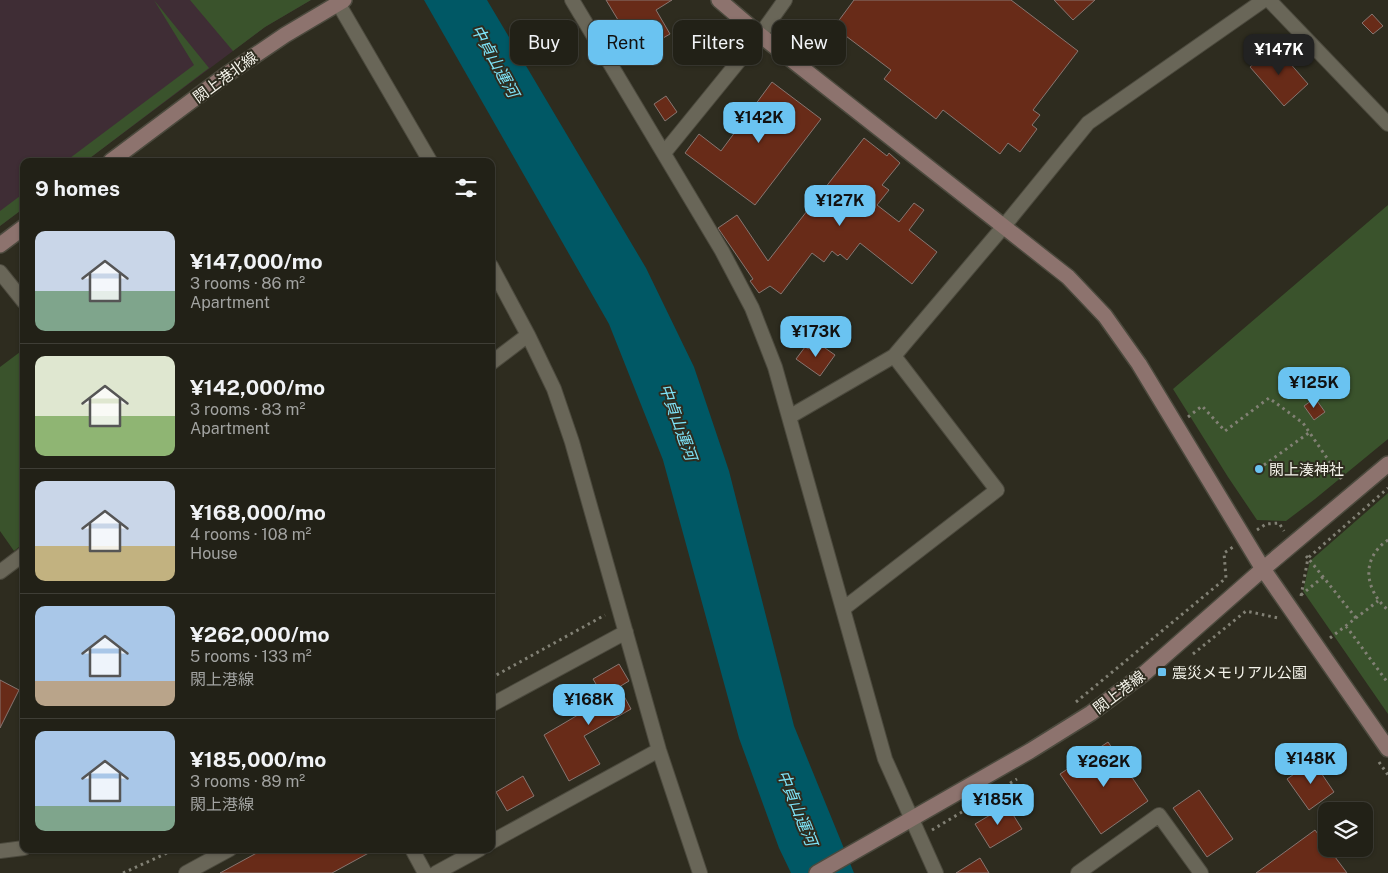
<!DOCTYPE html>
<html lang="en">
<head>
<meta charset="utf-8">
<style>
	body { margin:0; font-family:"Public Sans","Noto Sans JP",sans-serif; background:#2e2e24; color:#f1f3f6; height:100vh; display:flex; flex-direction:column; font-size:19px; white-space:nowrap }
	* { box-sizing:border-box; margin:0 }
	p { font-size:16px; color:#a2a3a1 }
	.icon { flex:none; width:28px; height:28px; fill:none; stroke:currentColor; stroke-width:2; stroke-linecap:round; stroke-linejoin:round }
	.map { position:relative; flex:1; overflow:hidden }
	.side { position:absolute; left:20px; top:158px; width:475px; height:695px; display:flex; flex-direction:column; background:#222117; border-radius:10px; box-shadow:0 1px 4px #0004,0 0 0 1px #3f3e36 }
	.side>* { flex:none }
	.guide { position:absolute; left:510px; top:20px; width:475px; height:45px; display:flex; gap:10px }
	.tools { position:absolute; left:1318px; top:802px; display:grid; gap:10px }
	.tools a { display:grid; place-items:center; width:55px; height:55px; border-radius:10px; background:#222117; box-shadow:0 1px 4px #0004,0 0 0 1px #3f3e36; font-size:25px }
	.price { position:absolute; translate:-50% -42px; padding:0 11px; border-radius:10px; background:#6ac3f1; color:#111; font-size:16px; line-height:32px; filter:drop-shadow(0 1px 2px #0008) }
	.price::after { content:''; position:absolute; left:50%; top:30px; width:15px; height:11px; margin-left:-8px; background:inherit; clip-path:polygon(0 0,100% 0,50% 100%) }
	.price.active { background:#222; color:#fff }
	ul { padding:0; list-style:none }
	li { display:flex; align-items:center; gap:15px; height:125px; padding:0 15px }
	li+li { border-top:1px solid #3f3e36 }
	li span { display:grid; place-items:center; flex:none; width:140px; height:100px; border-radius:10px; color:#555 }
	li>.icon { margin-inline-start:auto }
	span .icon { width:60px; height:60px; fill:#fffc; stroke-width:1 }
	li b { font-size:21px }
	h2 { display:flex; justify-content:space-between; align-items:center; height:60px; padding:0 15px; font-size:21px }
	.chip { padding:0 18px; border-radius:10px; background:#222117; box-shadow:0 1px 4px #0004,0 0 0 1px #3f3e36; font-size:18px; line-height:45px }
	.chip.active { background:#6ac3f1; color:#111 }
	.map>svg:first-child { display:block }
	.commercial { fill:#3f2d35 }
	.green { fill:#3a532c }
	.water { fill:#005865 }
	.building { fill:#682b18; stroke:#877671 }
	.lines { fill:none; stroke-linecap:round; stroke-linejoin:round }
	.street-casing { stroke:#4c4a3e; stroke-width:16 }
	.secondary-casing { stroke:#4c4a3e; stroke-width:18 }
	.path { stroke:#828175; stroke-width:3; stroke-dasharray:2.5 4; stroke-linecap:butt }
	.street { stroke:#696658; stroke-width:14 }
	.secondary { stroke:#8d736e; stroke-width:15 }
	.poi-dot { fill:#6ac3f1; stroke:#2e2c1f; stroke-width:2 }
	.labels { text-anchor:middle; dominant-baseline:central; stroke-width:4; stroke-linejoin:round; paint-order:stroke }
	.street-label { font-size:15px; fill:#f5f4eb; stroke:#2e2c1f }
	.poi-label { font-size:15px; fill:#f5f4eb; stroke:#2e2c1f; text-anchor:start }
	.water-label { font-size:16px; font-style:italic; fill:#7ee3f7; stroke:#2e2c1f }
</style>
</head>
<body>
<div class="map">
<svg width="1388" height="873" viewBox="0 0 1388 873">
	<rect width="100%" height="100%" fill="#2e2c1f"/>
	<path class="commercial" d="M0,0H311L265,27L86,161H24V208L0,226Z"/>
	<path class="green" d="M154,0L209,68L86,161H66L194,65Z
		M190,0H311L265,27L233,51Z
		M24,193V208L0,226V211Z
		M1388,205V439L1315,499L1286,521L1257,520L1228,477L1173,389Z
		M24,349V543L14,551L0,531V367Z
		M1388,493V714L1303,591L1310,561Z"/>
	<path class="water" d="M424,0H487L646,268L694,367L729,471L794,726L854,873H791L779,848L739,738L663,460L609,324Z"/>
	<path class="building" d="M606,0H672L656,10L670,34L646,48L643,43L635,48Z
		M854,0H1011L1078,51L1033,110L1040,115L1032,125L1037,129L1020,152L1008,143L1000,154L943,110L936,119L884,79L891,70L834,27Z
		M1054,0H1095L1073,20Z
		M1372,14L1383,26L1373,34L1362,23Z
		M1275,46L1308,84L1284,106L1250,67Z
		M772,82L821,119L755,205L685,153L699,134L721,151Z
		M666,96L677,112L665,121L654,104Z
		M864,138L887,156L889,153L900,163L882,185L889,190L877,205L899,222L914,203L924,210L909,230L937,252L912,284L860,243L847,260L840,254L838,256L832,251L824,262L812,253L781,294L770,286L759,293L750,281L753,279L718,228L737,215L768,261Z
		M815,341L835,355L820,376L796,359L805,347L809,349Z
		M1315,398L1325,412L1314,420L1304,406Z
		M619,664L629,681L619,687L631,709L584,736L600,764L569,781L544,735L605,699L593,679Z
		M0,680L19,690L0,728Z
		M1108,742L1148,801L1101,834L1060,774Z
		M1313,761L1334,792L1309,810L1287,779Z
		M523,776L534,796L507,811L496,792Z
		M1199,790L1233,839L1207,857L1173,808Z
		M1007,805L1022,829L990,848L975,824Z
		M1315,830L1326,845V849H1329L1347,873H1256Z
		M264,849H376L332,873H220Z
		M980,858L989,873H956Z"/>
	<g class="lines">
		<defs>
			<path id="street" d="M572,0L722,251L752,308L775,367L885,759L936,873
				M1269,0L1388,124
				M338,3L430,161
				M664,153L760,35L785,0
				M491,266L528,335L554,389L572,442L659,750L700,873
				M0,272L24,302
				M491,363L528,335
				M789,417L894,356L1004,226L1088,123L1264,0
				M0,572L24,554
				M843,609L997,490L894,356
				M491,705L626,632
				M491,842L659,750
				M412,849L425,873
				M0,851L24,848
				M186,873L230,849
				M436,873L480,849
				M1078,873L1159,815L1201,873"/>
			<path id="secondary" d="M719,0L760,35L1068,277L1105,316L1139,364L1263,569L1388,749
				M111,161L226,75L285,35L344,0
				M0,245L24,227
				M817,873L1030,751L1091,713L1146,672L1263,569L1388,464"/>
		</defs>
		<use href="#street" class="street-casing"/>
		<use href="#secondary" class="secondary-casing"/>
		<path class="path" d="M1188,417L1202,406L1225,431L1269,398L1303,423L1342,480
			M1264,465L1310,432
			M1257,530L1266,524L1279,523L1284,531
			M1388,540C1360,559 1365,590 1388,610
			M1301,595L1323,577
			M1301,596L1308,558L1304,554
			M1356,618L1308,558L1388,488
			M1346,626L1388,683
			M1330,638L1378,601
			M1193,654L1246,611L1278,618
			M491,678L605,615
			M1076,702L1226,578L1224,553L1233,547
			M1379,762L1388,775
			M932,830L1017,779
			M123,873L176,849"/>
		<use href="#street" class="street"/>
		<use href="#secondary" class="secondary"/>
	</g>
	<g class="poi-dot">
		<circle cx="1259" cy="469" r="5"/>
		<rect x="1157" y="667" width="10" height="10" rx="2.5"/>
	</g>
	<g class="labels">
		<g class="street-label">
			<text transform="translate(225 77) rotate(-36)">閖上港北線</text>
			<text transform="translate(1119 692) rotate(-37)">閖上港線</text>
		</g>
		<g class="poi-label">
			<text x="1269" y="469">閖上湊神社</text>
			<text x="1172" y="672">震災メモリアル公園</text>
		</g>
		<g class="water-label">
			<text transform="translate(495 61) rotate(61)">中貞山運河</text>
			<text transform="translate(678 422) rotate(70)">中貞山運河</text>
			<text transform="translate(797 808) rotate(68)">中貞山運河</text>
		</g>
	</g>
</svg>
<div class="tools">
<a><svg class="icon" aria-label="layers" viewBox="0 0 24 24"><path d="M12 4l9 5-9 5-9-5zM3 14l9 5 9-5"/></svg></a>
</div>
<b class="price active" style="left:1279px;top:76px">¥147K</b>
<b class="price" style="left:759px;top:144px">¥142K</b>
<b class="price" style="left:840px;top:227px">¥127K</b>
<b class="price" style="left:816px;top:358px">¥173K</b>
<b class="price" style="left:1314px;top:409px">¥125K</b>
<b class="price" style="left:589px;top:726px">¥168K</b>
<b class="price" style="left:1311px;top:785px">¥148K</b>
<b class="price" style="left:1104px;top:788px">¥262K</b>
<b class="price" style="left:998px;top:826px">¥185K</b>
<div class="guide">
<a class="chip">Buy</a>
<a class="chip active">Rent</a>
<a class="chip">Filters</a>
<a class="chip">New</a>
</div>
<section class="side">
<h2>9 homes<svg class="icon" aria-label="filters" viewBox="0 0 24 24"><path d="M4 7h16M4 17h16"/><circle cx="9" cy="7" r="2"/><circle cx="15" cy="17" r="2"/></svg></h2>
<ul>
<li><span style="background:linear-gradient(#c9d6e8 60%,#7fa58c 0)"><svg class="icon" aria-label="home" viewBox="0 0 24 24"><path d="M3 11l9-7 9 7M6 9v11h12V9"/></svg></span><div><b>¥147,000/mo</b><p>3 rooms · 86 m²</p><p>Apartment</p></div></li>
<li><span style="background:linear-gradient(#dfe7d0 60%,#8fb573 0)"><svg class="icon" aria-label="home" viewBox="0 0 24 24"><path d="M3 11l9-7 9 7M6 9v11h12V9"/></svg></span><div><b>¥142,000/mo</b><p>3 rooms · 83 m²</p><p>Apartment</p></div></li>
<li><span style="background:linear-gradient(#c9d6e8 65%,#c2b280 0)"><svg class="icon" aria-label="home" viewBox="0 0 24 24"><path d="M3 11l9-7 9 7M6 9v11h12V9"/></svg></span><div><b>¥168,000/mo</b><p>4 rooms · 108 m²</p><p>House</p></div></li>
<li><span style="background:linear-gradient(#a9c7e8 75%,#b9a48a 0)"><svg class="icon" aria-label="home" viewBox="0 0 24 24"><path d="M3 11l9-7 9 7M6 9v11h12V9"/></svg></span><div><b>¥262,000/mo</b><p>5 rooms · 133 m²</p><p>閖上港線</p></div></li>
<li><span style="background:linear-gradient(#a9c7e8 75%,#7fa58c 0)"><svg class="icon" aria-label="home" viewBox="0 0 24 24"><path d="M3 11l9-7 9 7M6 9v11h12V9"/></svg></span><div><b>¥185,000/mo</b><p>3 rooms · 89 m²</p><p>閖上港線</p></div></li>
</ul>
</section>
</div>
</body>
</html>
